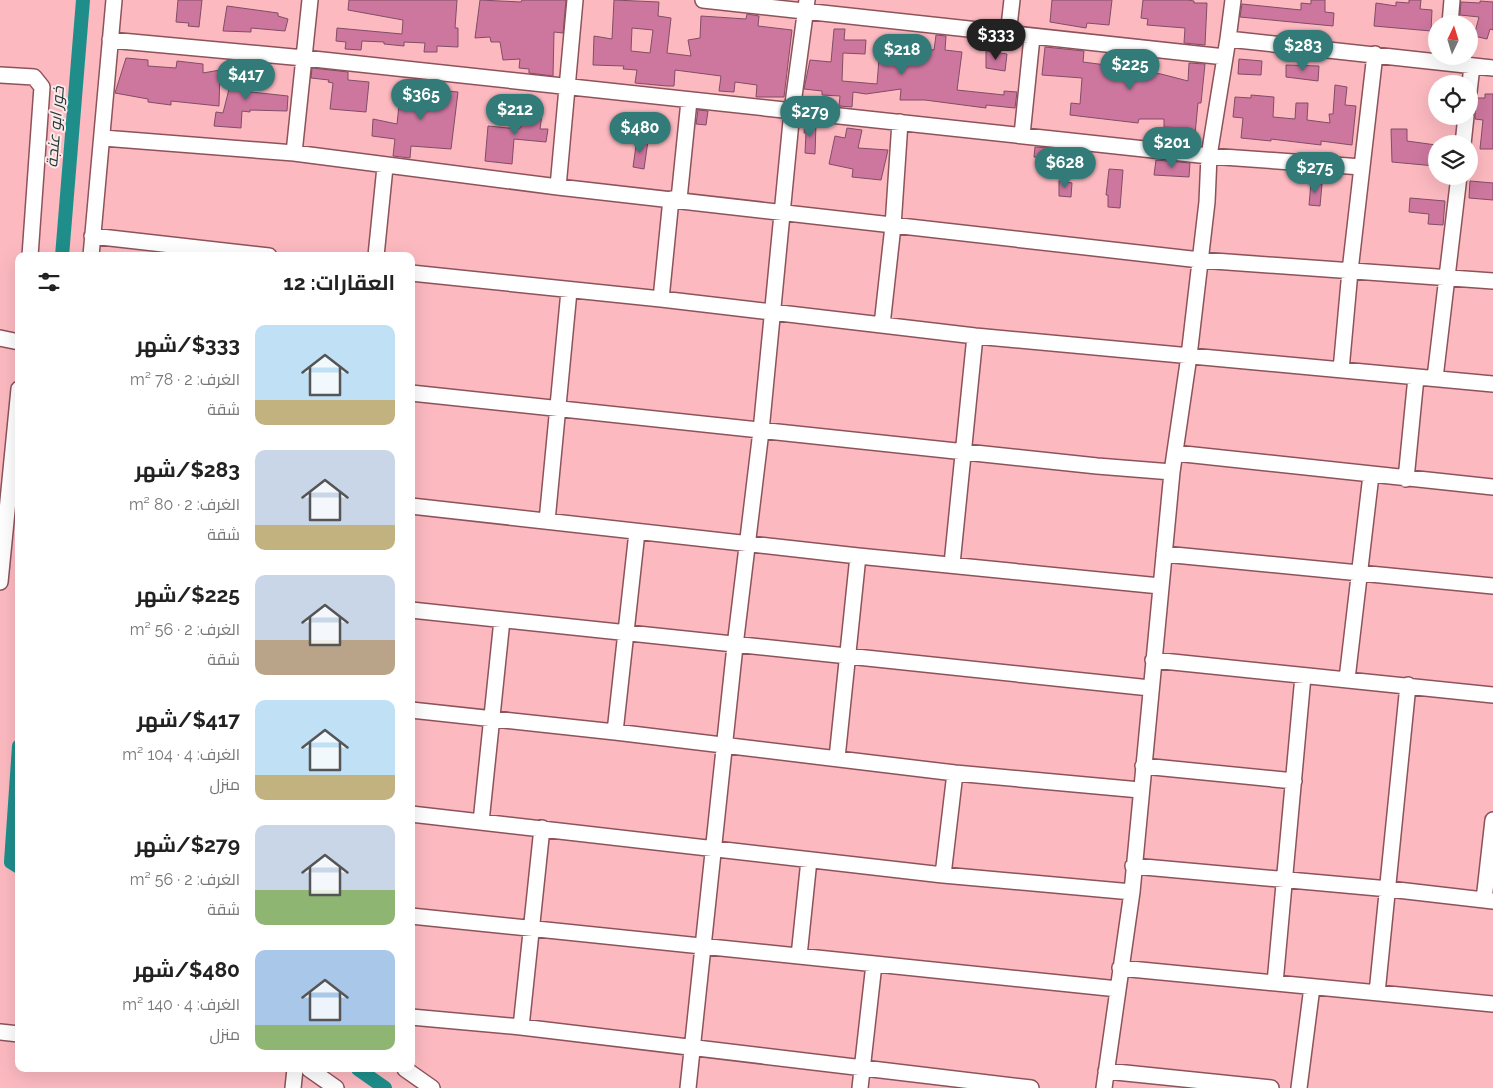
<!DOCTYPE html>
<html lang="ar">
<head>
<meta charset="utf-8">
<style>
	body { margin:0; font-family:Raleway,Cairo,sans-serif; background:#f2f2f2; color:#222; direction:rtl; height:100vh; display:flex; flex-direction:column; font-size:19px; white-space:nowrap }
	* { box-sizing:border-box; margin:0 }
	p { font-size:16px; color:#767676 }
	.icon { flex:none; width:28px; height:28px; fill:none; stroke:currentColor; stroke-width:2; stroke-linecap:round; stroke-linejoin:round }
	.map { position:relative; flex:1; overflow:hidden; direction:ltr }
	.panel { position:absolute; left:15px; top:252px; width:400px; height:820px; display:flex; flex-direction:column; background:#fff; border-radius:10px; box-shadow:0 5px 20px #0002; direction:rtl }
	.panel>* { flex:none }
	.needle { width:32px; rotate:4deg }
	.tools { position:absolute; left:1428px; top:15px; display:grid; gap:10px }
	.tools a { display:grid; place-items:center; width:50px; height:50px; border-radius:50%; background:#fff; box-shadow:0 5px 20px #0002; font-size:25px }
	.price { position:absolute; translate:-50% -42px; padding:0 11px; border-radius:18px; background:#327b78; color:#fff; font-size:16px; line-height:32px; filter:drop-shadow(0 1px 2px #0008) }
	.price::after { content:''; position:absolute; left:50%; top:30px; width:15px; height:11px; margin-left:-8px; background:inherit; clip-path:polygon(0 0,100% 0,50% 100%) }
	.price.current { background:#222; color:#fff }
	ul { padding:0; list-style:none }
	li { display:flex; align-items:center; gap:15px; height:125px; padding:0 20px }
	li span { display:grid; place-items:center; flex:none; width:140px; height:100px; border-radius:10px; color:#555 }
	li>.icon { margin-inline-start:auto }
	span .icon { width:60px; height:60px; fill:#fffc; stroke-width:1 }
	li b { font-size:21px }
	h2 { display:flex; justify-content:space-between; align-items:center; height:60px; padding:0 20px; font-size:21px }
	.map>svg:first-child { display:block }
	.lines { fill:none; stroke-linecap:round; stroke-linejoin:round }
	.canal { stroke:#1f8e8b; stroke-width:14 }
	.building { fill:#cd779e; stroke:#814d65; fill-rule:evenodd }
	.minor-casing { stroke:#8d535a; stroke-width:18 }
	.minor { stroke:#fff; stroke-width:15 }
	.labels { text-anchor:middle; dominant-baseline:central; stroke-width:4; stroke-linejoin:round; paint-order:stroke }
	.water-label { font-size:16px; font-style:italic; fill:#233a39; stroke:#fee9ea }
</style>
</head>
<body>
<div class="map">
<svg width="1493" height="1088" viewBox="0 0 1493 1088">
	<rect width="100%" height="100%" fill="#fcb9c0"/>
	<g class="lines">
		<path class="canal" d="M62,256L83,0
			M19,746L11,862L19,867
			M358,1069L385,1088"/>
	</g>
	<path class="building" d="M178,0H202L199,27L188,26L189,23L176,22Z
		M349,0H457L455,28H458V47L437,46V52H424L425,43L404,42V46L384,44V42L362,41L361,50L345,49L346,42L336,41L337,28L402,34L403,20L348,10Z
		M480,0L521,2L522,0H566L563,33L554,32L553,76L529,73V69L519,68L520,59L503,60L500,42H491L490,37L475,38Z
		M614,0L659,2L658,16L671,18L667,53L691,56L688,40L700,38L701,16L746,19L747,14L759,16L758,26L792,30L784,97H756L757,85L735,82L734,92L719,91L721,76L675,70L674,86H667L635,83L637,70L623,69L624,66L593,65L594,36L612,39ZM632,28L653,30L650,53L631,51Z
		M1052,0H1112L1109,25L1087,23L1086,28L1050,22Z
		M1143,0H1188L1194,1V3H1207L1205,45L1184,43L1185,28L1147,25L1148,19L1141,18Z
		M1311,0H1325V12L1334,13L1333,26L1240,17L1242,4L1301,10V3L1311,4Z
		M1409,0H1421L1420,9L1432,10L1431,31L1374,26L1376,3L1396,6V2L1409,3Z
		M1480,1L1493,2V30L1490,29L1487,39L1474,36L1479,17L1460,15L1461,2L1480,3Z
		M227,6L278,13V16L288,19L285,31L251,28V32L223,31Z
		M834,29H845L844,40H866L865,54L843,53L842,81L877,84L879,59L903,61L905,47L934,50L936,35L946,36L945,50L962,52L957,90L1004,95V91L1017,92L1015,108L986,105V108L925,100H900L901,89L866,94L853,92L852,107L839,106L840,96L822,95V91L804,89L810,60L831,62Z
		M1045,47L1084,51L1083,62L1106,65L1107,55L1137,58L1136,71L1161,74L1188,81L1189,63L1205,64L1201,103H1198L1194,145L1180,143L1182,128L1164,127V119H1139L1138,123L1070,115L1071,103L1080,104L1082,78L1042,75Z
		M986,51L1007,54L1005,71L986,68Z
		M126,58L148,60V66L176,68L177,61L203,64V73L220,70L219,106L171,101V105L148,102V99L115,93Z
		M1239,59L1262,61L1261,75L1238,74Z
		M236,61L248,62L242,91L288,96L287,111L250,110V112L242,111L241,128L214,126L216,112L223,113Z
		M1286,65L1319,66L1318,81L1286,77Z
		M312,68L348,72V80L369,82L366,112L330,109L333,83L328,82L329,80L311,78Z
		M1335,85L1347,87L1345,105L1356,106L1352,145L1321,141V145L1271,139V141L1241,138L1243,118L1233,117L1235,97L1251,98V95L1274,97L1273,117L1295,119L1296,103H1308L1307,120L1330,123L1329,114H1333Z
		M401,87L458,92L451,149L411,146L410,158L393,156L395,139L372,136L373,119L397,124Z
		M1485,94H1493V149H1480L1483,120L1475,119L1476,98H1485Z
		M524,105L543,107L540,129H548L546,142L514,139L512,164L485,161L488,126L518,129L521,127Z
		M698,110L708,111L706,125L696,124Z
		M805,122L816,123L815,154L805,153L806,133H804Z
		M847,128L862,130L858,148L888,150L881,180L852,177L853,169L829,164L835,136L845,138Z
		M1391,129H1407V141L1436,145L1435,166L1392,162Z
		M637,139L648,141L644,169L633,167Z
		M1035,147L1060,149L1059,159L1034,157Z
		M1156,160L1190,163L1189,177L1154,175Z
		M1109,169L1123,170L1120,208L1108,207V195H1106Z
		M1059,181L1072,183L1071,197L1059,196Z
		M1470,181L1493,183V200L1469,198Z
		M1311,183L1322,184L1320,206L1309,205Z
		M1410,198L1445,201L1443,225L1428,224L1429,214L1409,212Z"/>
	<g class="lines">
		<defs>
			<path id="minor" d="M703,0L1225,57
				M1450,24L1452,0
				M1008,35L1012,0
				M1228,39L1233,0
				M110,40L304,58L1209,156L1362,167
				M0,75L34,77L42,87L30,256
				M1469,92L1472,66
				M1022,135L1032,37
				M103,138L294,153L558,187L1200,260L1493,281
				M1463,144L1466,116
				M294,153L310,0
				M558,187L575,0
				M679,199L689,101
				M92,236L269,256
				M91,256L114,0
				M376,256L385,167
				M411,273L661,299L975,336L1493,384
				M661,299L671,199
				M882,325L893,226L900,122
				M0,338L19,342
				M1341,370L1350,271L1375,54
				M1435,378L1459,176
				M411,393L1097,466L1172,472L1189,356L1207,202L1209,156L1228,39L1493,68
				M1175,453L1493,487
				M1406,479L1416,377
				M411,506L858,556L1160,586
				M547,521L569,291
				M1164,554L1493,586
				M952,564L975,336
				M0,582L19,389
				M411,610L1150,688
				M1153,660L1493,695
				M1347,679L1371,475
				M411,710L615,732L955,773L1140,790
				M615,732L637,532
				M837,758L858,556
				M1143,766L1294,781
				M411,814L943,875L1132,892
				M481,822L502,620
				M1133,866L1389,889L1493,901
				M943,875L955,773
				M1484,900L1493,820
				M411,916L1118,989
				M799,956L809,860
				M1120,968L1493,1004
				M1275,983L1303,676
				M1377,993L1408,685
				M411,1017L521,1027L1031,1088
				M521,1027L542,828
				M0,1032L19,1034
				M309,1069L336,1088
				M405,1069L432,1088
				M1106,1071L1271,1088
				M293,1088L295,1069
				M688,1088L735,646L761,431L792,111L807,0
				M860,1088L874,964
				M1104,1088L1132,892L1172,472
				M1299,1088L1312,987"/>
		</defs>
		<use href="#minor" class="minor-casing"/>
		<use href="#minor" class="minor"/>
	</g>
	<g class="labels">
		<g class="water-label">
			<text transform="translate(55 127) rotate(-85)">خور ابو عنجة</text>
		</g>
	</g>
</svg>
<div class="tools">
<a><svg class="needle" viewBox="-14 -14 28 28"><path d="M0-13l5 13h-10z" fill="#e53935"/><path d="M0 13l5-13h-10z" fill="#767676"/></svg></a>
<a><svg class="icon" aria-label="locate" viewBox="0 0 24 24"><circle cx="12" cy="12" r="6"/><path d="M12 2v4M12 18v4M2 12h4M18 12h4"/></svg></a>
<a><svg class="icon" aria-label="layers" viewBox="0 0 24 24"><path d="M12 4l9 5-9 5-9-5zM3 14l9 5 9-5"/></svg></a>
</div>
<b class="price current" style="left:996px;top:61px">$333</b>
<b class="price" style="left:1303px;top:72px">$283</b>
<b class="price" style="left:902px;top:76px">$218</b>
<b class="price" style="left:1130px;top:91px">$225</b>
<b class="price" style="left:246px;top:101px">$417</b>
<b class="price" style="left:421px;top:121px">$365</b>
<b class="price" style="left:515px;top:136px">$212</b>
<b class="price" style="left:810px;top:138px">$279</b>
<b class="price" style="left:640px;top:154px">$480</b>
<b class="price" style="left:1172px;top:169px">$201</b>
<b class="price" style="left:1065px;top:189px">$628</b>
<b class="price" style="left:1315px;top:194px">$275</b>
<section class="panel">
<h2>العقارات: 12<svg class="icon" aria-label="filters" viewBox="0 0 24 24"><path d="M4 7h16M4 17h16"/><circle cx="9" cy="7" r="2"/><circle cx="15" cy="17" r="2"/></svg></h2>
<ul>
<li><span style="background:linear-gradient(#bfe0f5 75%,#c2b280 0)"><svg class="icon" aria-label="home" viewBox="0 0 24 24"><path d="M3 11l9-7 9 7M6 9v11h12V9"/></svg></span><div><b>$333/شهر</b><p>الغرف: 2 · 78 m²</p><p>شقة</p></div></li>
<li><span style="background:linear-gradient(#c9d6e8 75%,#c2b280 0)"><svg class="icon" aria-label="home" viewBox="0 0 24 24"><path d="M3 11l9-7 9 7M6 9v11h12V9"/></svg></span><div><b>$283/شهر</b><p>الغرف: 2 · 80 m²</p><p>شقة</p></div></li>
<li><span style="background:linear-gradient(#c9d6e8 65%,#b9a48a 0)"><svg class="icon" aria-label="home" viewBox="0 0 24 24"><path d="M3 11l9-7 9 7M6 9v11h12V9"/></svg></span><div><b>$225/شهر</b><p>الغرف: 2 · 56 m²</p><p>شقة</p></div></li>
<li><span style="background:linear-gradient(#bfe0f5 75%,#c2b280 0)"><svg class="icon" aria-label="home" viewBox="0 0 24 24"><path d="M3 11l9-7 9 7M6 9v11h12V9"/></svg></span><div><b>$417/شهر</b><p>الغرف: 4 · 104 m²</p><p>منزل</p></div></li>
<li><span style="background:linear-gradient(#c9d6e8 65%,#8fb573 0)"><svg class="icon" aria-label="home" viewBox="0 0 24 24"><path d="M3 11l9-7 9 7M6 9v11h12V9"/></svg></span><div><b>$279/شهر</b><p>الغرف: 2 · 56 m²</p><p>شقة</p></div></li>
<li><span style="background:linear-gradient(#a9c7e8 75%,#8fb573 0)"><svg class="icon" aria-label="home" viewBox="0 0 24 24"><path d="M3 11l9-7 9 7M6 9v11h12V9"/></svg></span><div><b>$480/شهر</b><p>الغرف: 4 · 140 m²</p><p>منزل</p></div></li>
</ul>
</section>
</div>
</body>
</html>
